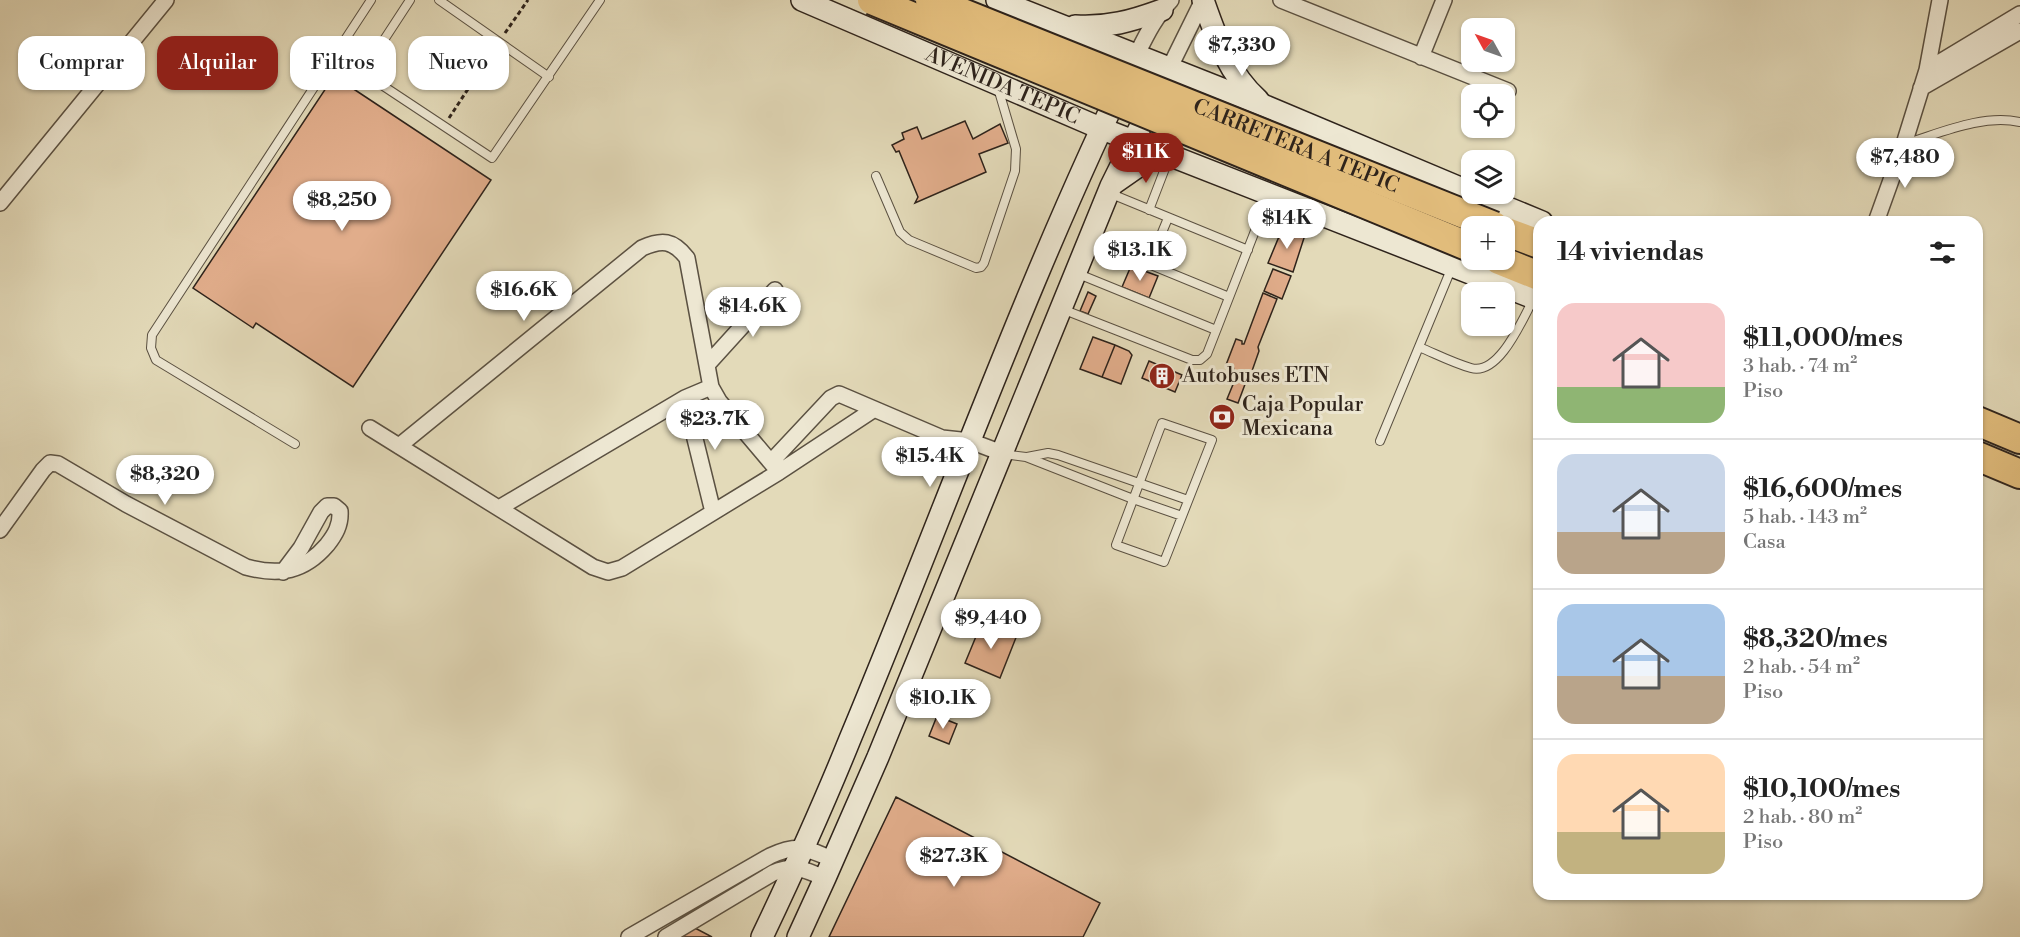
<!DOCTYPE html>
<html lang="es">
<head>
<meta charset="utf-8">
<style>
	body { margin:0; font-family:"Libre Bodoni",serif; background:#f2f2f2; color:#222; height:100vh; display:flex; flex-direction:column; font-size:22px; white-space:nowrap }
	* { box-sizing:border-box; margin:0 }
	p { font-size:20px; color:#767676 }
	.icon { flex:none; width:33px; height:33px; fill:none; stroke:currentColor; stroke-width:2; stroke-linecap:round; stroke-linejoin:round }
	.map { position:relative; flex:1; overflow:hidden }
	.sheet { position:absolute; left:1533px; top:216px; width:450px; height:684px; display:flex; flex-direction:column; background:#fff; border-radius:18px; box-shadow:0 2px 4px #0004 }
	.sheet>* { flex:none }
	.top-card { position:absolute; left:18px; top:36px; width:570px; height:54px; display:flex; gap:12px }
	.needle { width:39px; rotate:310deg }
	.tools { position:absolute; left:1461px; top:18px; display:grid; gap:12px }
	.tools a { display:grid; place-items:center; width:54px; height:54px; border-radius:12px; background:#fff; box-shadow:0 2px 4px #0004; font-size:30px }
	.price { position:absolute; translate:-50% -51px; padding:0 14px; border-radius:21px; background:#fff; color:#222; font-size:20px; line-height:39px; filter:drop-shadow(0 2px 3px #0008) }
	.price::after { content:''; position:absolute; left:50%; top:36px; width:18px; height:14px; margin-left:-9px; background:inherit; clip-path:polygon(0 0,100% 0,50% 100%) }
	.price.on { background:#8f2418; color:#fff }
	ul { padding:0; list-style:none }
	li { display:flex; align-items:center; gap:18px; height:150px; padding:0 24px }
	li+li { border-top:2px solid #e0e0e0 }
	li span { display:grid; place-items:center; flex:none; width:168px; height:120px; border-radius:18px; color:#555 }
	li>.icon { margin-inline-start:auto }
	span .icon { width:72px; height:72px; fill:#fffc; stroke-width:1 }
	li b { font-size:26px }
	h2 { display:flex; justify-content:space-between; align-items:center; height:72px; padding:0 24px; font-size:26px }
	.chip { padding:0 21px; border-radius:18px; background:#fff; box-shadow:0 2px 4px #0004; font-size:21px; line-height:54px }
	.chip.on { background:#8f2418; color:#fff }
	.map>svg:first-child { display:block }
	.building { fill:#e1ad8b; stroke:#2e231b; stroke-width:1.5 }
	.lines { fill:none; stroke-linecap:round; stroke-linejoin:round }
	.lane-casing { stroke:#5b5142; stroke-width:10 }
	.street-casing { stroke:#5b5142; stroke-width:18 }
	.secondary-casing { stroke:#2e231b; stroke-width:24 }
	.highway-casing { stroke:#2e231b; stroke-width:32 }
	.path { stroke:#2e231b; stroke-width:3; stroke-dasharray:4.5 3; stroke-linecap:butt }
	.lane { stroke:#ede7d2; stroke-width:8 }
	.street { stroke:#ede7d2; stroke-width:15 }
	.secondary { stroke:#ede7d2; stroke-width:21 }
	.highway { stroke:#e2bd7c; stroke-width:28 }
	.highway-bridge-casing { stroke:#2e231b; stroke-width:32; stroke-linecap:butt }
	.highway-bridge { stroke:#e2bd7c; stroke-width:28 }
	.labels { text-anchor:middle; dominant-baseline:central; stroke-width:6; stroke-linejoin:round; paint-order:stroke }
	.street-label { font-size:21px; fill:#2e231b; stroke:#ede7d2 }
	.poi-label { font-size:21px; fill:#2e231b; stroke:#ede7d2; text-anchor:start }
</style>
</head>
<body>
<div class="map">
<svg width="2020" height="937" viewBox="0 0 2020 937">
	<rect width="100%" height="100%" fill="#e3dab9"/>
	<filter id="stains"><feTurbulence type="fractalNoise" baseFrequency=".00333" numOctaves="4"/><feColorMatrix values="0 0 0 0 .2 0 0 0 0 .09 0 0 0 0 .02 0 0 0 .5 -.17"/></filter>
	<radialGradient id="worn" r=".72"><stop offset=".6" stop-color="#630" stop-opacity="0"/><stop offset="1" stop-color="#630" stop-opacity=".3"/></radialGradient>
	<path class="building" d="M334,76L491,180L353,387L256,323L253,328L193,288Z
		M965,121L973,139L1000,124L1008,143L979,154L986,172L915,203L918,197L899,151L896,152L892,145L904,139L902,133L917,127L922,139Z
		M1283,227L1303,234L1304,238L1293,272L1268,263Z
		M1131,266L1158,276L1149,298L1122,287Z
		M1273,269L1291,276L1282,299L1264,291Z
		M1088,292L1096,296L1088,314L1080,311Z
		M1263,293L1277,299L1258,347L1259,351L1252,371H1250L1238,403L1227,399L1234,382L1230,380L1234,370L1233,366L1226,365L1236,339L1242,341V344H1244Z
		M1093,337L1115,345L1102,377L1080,369Z
		M1115,345L1129,351L1132,355L1121,384L1102,377Z
		M1149,361L1182,375L1175,392L1142,378Z
		M982,622L1017,635L1000,678L965,663Z
		M937,716L957,724L949,744L929,736Z
		M896,797L1100,903L1083,937H829Z
		M693,927L712,937H680Z"/>
	<g class="lines">
		<defs>
			<path id="lane" d="M439,0L549,77
				M335,54L492,158L600,0
				M363,72L410,0
				M1904,144C1941,133 1981,114 2020,122
				M876,176L900,232L909,240L976,268L981,267L984,263L1015,171L1016,149L998,88
				M1109,193L1248,250
				M1149,210L1169,158
				M1090,240L1229,297
				M1149,264L1168,218
				M1076,273L1216,330
				M1062,309L1192,360H1200L1207,354L1269,195
				M1419,347C1436,354 1453,363 1471,368C1499,376 1522,320 1533,300
				M1162,423L1212,440L1164,562L1116,545Z
				M1380,441L1452,267
				M295,444L156,360L151,348L152,335L371,0
				M1003,454L1026,457L1133,499L1182,516
				M1027,457L1048,453L1058,455L1188,500"/>
			<path id="street" d="M1281,0L1508,91
				M1136,56C1146,36 1155,17 1171,0
				M1421,57L1444,0
				M1169,69L1203,0
				M1927,70L2020,14
				M1921,88L2020,31
				M0,203L166,0
				M1876,222L1904,144L1927,70L1940,0
				M707,365L775,290
				M685,398L713,512
				M370,428L593,567L608,572L622,568L779,472L873,410
				M399,446L642,248C662,239 673,240 687,258L711,387L719,401L779,472
				M771,462L831,398L839,394L942,438L970,441L1002,453
				M499,508L685,398L711,387
				M0,530L43,470L50,463L58,464L126,504L246,567C279,576 304,572 327,545C335,535 341,525 340,511L334,506H327L321,512L301,548L283,572
				M629,937L770,856C799,843 806,848 834,860
				M666,937L773,873C796,863 804,870 825,878"/>
			<g id="secondary">
				<path id="s1" d="M802,0L1100,128L1539,300"/>
				<path d="M997,0L1265,106L1472,193"/>
				<path d="M1203,0C1216,37 1228,73 1258,100"/>
				<path d="M1075,26C1107,28 1132,21 1162,10"/>
				<path d="M1113,184L1146,161L1164,153"/>
				<path d="M1474,194L1542,222"/>
				<path d="M762,937C793,872 823,806 850,739C945,512 1027,278 1136,56"/>
				<path d="M798,937L825,878L878,757L1111,186L1169,69"/>
			</g>
			<path id="highway" d="M1504,231L1539,244
				M1499,260L1539,276
				M1977,421L2020,439
				M1977,456L2020,474"/>
		</defs>
		<use href="#lane" class="lane-casing"/>
		<use href="#street" class="street-casing"/>
		<use href="#secondary" class="secondary-casing"/>
		<use href="#highway" class="highway-casing"/>
		<path class="path" d="M505,33L528,0
			M449,118L493,51"/>
		<use href="#lane" class="lane"/>
		<use href="#street" class="street"/>
		<use href="#secondary" class="secondary"/>
		<use href="#highway" class="highway"/>
		<defs>
			<g id="highway-bridge">
				<path d="M872,0L1472,248"/>
				<path id="s2" d="M930,0L1494,226"/>
			</g>
		</defs>
		<use href="#highway-bridge" class="highway-bridge-casing"/>
		<use href="#highway-bridge" class="highway-bridge"/>
	</g>
	<defs>
		<symbol id="building-disc" viewBox="-11 -11 22 22"><circle r="9.5" fill="#8f2418" stroke="#ede7d2"/><path d="M-4-6H4V6H1V3H-1V6H-4ZM-2.5-4.3h1.7v1.8h-1.7ZM.8-4.3h1.7v1.8H.8ZM-2.5-1h1.7V.8h-1.7ZM.8-1h1.7V.8H.8Z" fill="#fff"/></symbol>
		<symbol id="bank-disc" viewBox="-11 -11 22 22"><circle r="9.5" fill="#8f2418" stroke="#ede7d2"/><path d="M-6-4H6V4H-6ZM0-2.3a2.3 2.3 0 1 0 0 4.6a2.3 2.3 0 1 0 0-4.6Z" fill="#fff"/></symbol>
	</defs>
	<g fill-rule="evenodd">
		<use href="#building-disc" x="1147" y="361" width="30" height="30"/>
		<use href="#bank-disc" x="1207" y="402" width="30" height="30"/>
	</g>
	<g class="labels">
		<g class="street-label">
			<text stroke="none"><textPath href="#s1" startOffset="218">AVENIDA TEPIC</textPath></text>
			<text stroke="none"><textPath href="#s2" startOffset="394">CARRETERA A TEPIC</textPath></text>
		</g>
		<g class="poi-label">
			<text x="1182" y="376">Autobuses ETN</text>
			<text x="1242" y="405">Caja Popular<tspan x="1242" dy="24">Mexicana</tspan></text>
		</g>
	</g>
	<rect width="100%" height="100%" filter="url(#stains)"/>
	<rect width="100%" height="100%" fill="url(#worn)"/>
</svg>
<div class="tools">
<a><svg class="needle" viewBox="-14 -14 28 28"><path d="M0-13l5 13h-10z" fill="#e53935"/><path d="M0 13l5-13h-10z" fill="#767676"/></svg></a>
<a><svg class="icon" aria-label="locate" viewBox="0 0 24 24"><circle cx="12" cy="12" r="6"/><path d="M12 2v4M12 18v4M2 12h4M18 12h4"/></svg></a>
<a><svg class="icon" aria-label="layers" viewBox="0 0 24 24"><path d="M12 4l9 5-9 5-9-5zM3 14l9 5 9-5"/></svg></a>
<a>+</a>
<a>−</a>
</div>
<b class="price" style="left:1242px;top:77px">$7,330</b>
<b class="price on" style="left:1146px;top:184px">$11K</b>
<b class="price" style="left:1905px;top:189px">$7,480</b>
<b class="price" style="left:342px;top:232px">$8,250</b>
<b class="price" style="left:1287px;top:250px">$14K</b>
<b class="price" style="left:1140px;top:282px">$13.1K</b>
<b class="price" style="left:524px;top:322px">$16.6K</b>
<b class="price" style="left:753px;top:338px">$14.6K</b>
<b class="price" style="left:715px;top:451px">$23.7K</b>
<b class="price" style="left:930px;top:488px">$15.4K</b>
<b class="price" style="left:165px;top:506px">$8,320</b>
<b class="price" style="left:991px;top:650px">$9,440</b>
<b class="price" style="left:943px;top:730px">$10.1K</b>
<b class="price" style="left:954px;top:888px">$27.3K</b>
<div class="top-card">
<a class="chip">Comprar</a>
<a class="chip on">Alquilar</a>
<a class="chip">Filtros</a>
<a class="chip">Nuevo</a>
</div>
<section class="sheet">
<h2>14 viviendas<svg class="icon" aria-label="filters" viewBox="0 0 24 24"><path d="M4 7h16M4 17h16"/><circle cx="9" cy="7" r="2"/><circle cx="15" cy="17" r="2"/></svg></h2>
<ul>
<li><span style="background:linear-gradient(#f6c9c9 70%,#8fb573 0)"><svg class="icon" aria-label="home" viewBox="0 0 24 24"><path d="M3 11l9-7 9 7M6 9v11h12V9"/></svg></span><div><b>$11,000/mes</b><p>3 hab. · 74 m²</p><p>Piso</p></div></li>
<li><span style="background:linear-gradient(#c9d6e8 65%,#b9a48a 0)"><svg class="icon" aria-label="home" viewBox="0 0 24 24"><path d="M3 11l9-7 9 7M6 9v11h12V9"/></svg></span><div><b>$16,600/mes</b><p>5 hab. · 143 m²</p><p>Casa</p></div></li>
<li><span style="background:linear-gradient(#a9c7e8 60%,#b9a48a 0)"><svg class="icon" aria-label="home" viewBox="0 0 24 24"><path d="M3 11l9-7 9 7M6 9v11h12V9"/></svg></span><div><b>$8,320/mes</b><p>2 hab. · 54 m²</p><p>Piso</p></div></li>
<li><span style="background:linear-gradient(#ffd9b3 65%,#c2b280 0)"><svg class="icon" aria-label="home" viewBox="0 0 24 24"><path d="M3 11l9-7 9 7M6 9v11h12V9"/></svg></span><div><b>$10,100/mes</b><p>2 hab. · 80 m²</p><p>Piso</p></div></li>
</ul>
</section>
</div>
</body>
</html>
